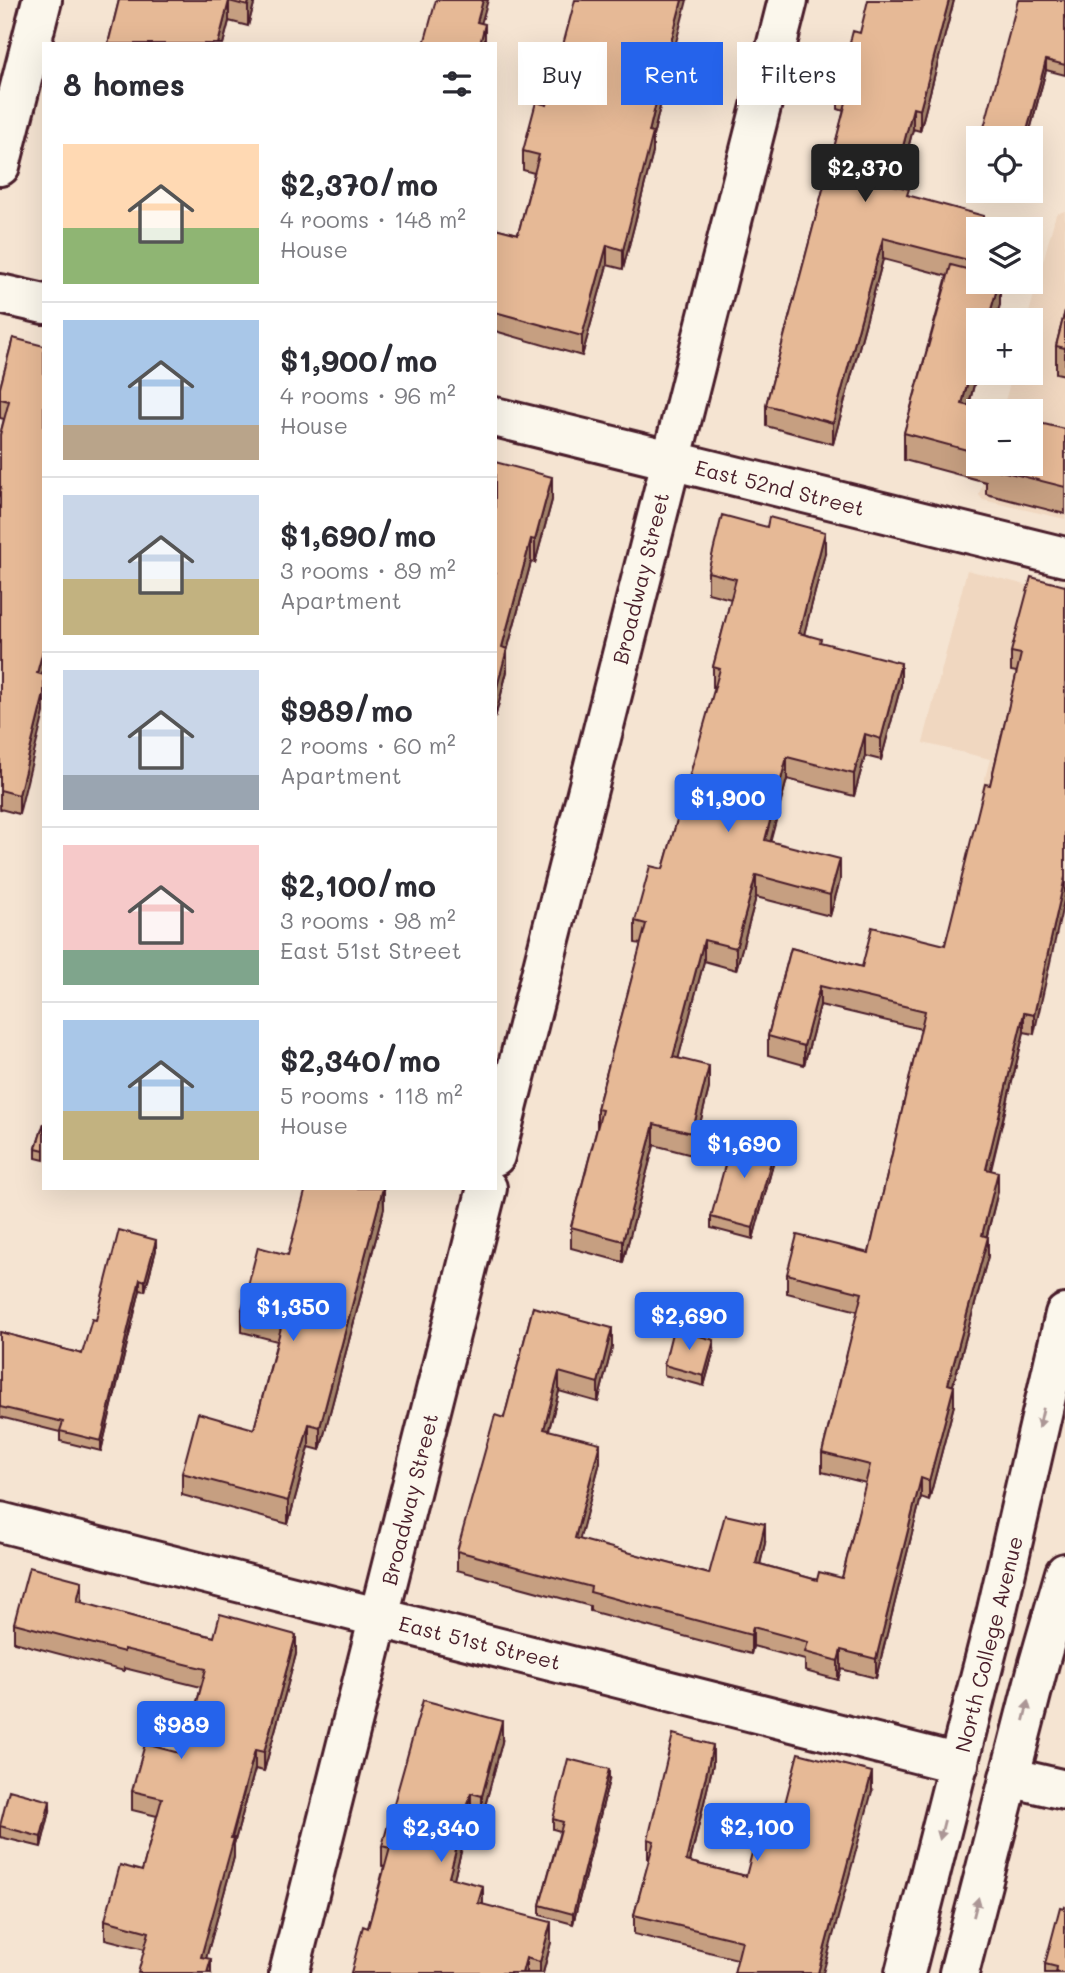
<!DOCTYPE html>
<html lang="en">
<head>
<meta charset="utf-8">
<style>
	body { margin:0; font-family:Mali,sans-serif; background:#f2f2f3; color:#2b2b33; height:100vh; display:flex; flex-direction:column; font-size:26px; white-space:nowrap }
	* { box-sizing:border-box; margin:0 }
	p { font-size:23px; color:#7c7c81 }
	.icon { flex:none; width:38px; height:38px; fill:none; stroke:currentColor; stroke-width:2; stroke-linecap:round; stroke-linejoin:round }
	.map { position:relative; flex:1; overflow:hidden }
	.sheet { position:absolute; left:42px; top:42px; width:455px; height:1148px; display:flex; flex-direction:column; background:#fff; border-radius:0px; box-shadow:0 7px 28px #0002 }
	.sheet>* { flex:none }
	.guide { position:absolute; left:518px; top:42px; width:441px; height:63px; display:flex; gap:14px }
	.buttons { position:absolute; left:966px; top:126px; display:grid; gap:14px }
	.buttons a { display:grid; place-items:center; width:77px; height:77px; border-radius:0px; background:#fff; box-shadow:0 7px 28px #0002; font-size:35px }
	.price { position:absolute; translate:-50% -60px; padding:0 16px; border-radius:7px; background:#2563eb; color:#fff; font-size:23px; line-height:46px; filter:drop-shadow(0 2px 4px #0008) }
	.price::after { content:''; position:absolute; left:50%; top:42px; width:21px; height:16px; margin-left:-10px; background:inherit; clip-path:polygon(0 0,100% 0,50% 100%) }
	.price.active { background:#222; color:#fff }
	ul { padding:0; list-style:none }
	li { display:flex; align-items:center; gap:21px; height:175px; padding:0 21px }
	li+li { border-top:2px solid #e1e1e2 }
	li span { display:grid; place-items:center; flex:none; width:196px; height:140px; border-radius:0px; color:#555 }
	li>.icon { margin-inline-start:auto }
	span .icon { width:84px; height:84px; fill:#fffc; stroke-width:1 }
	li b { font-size:30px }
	h2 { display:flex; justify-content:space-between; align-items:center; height:84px; padding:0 21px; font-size:30px }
	.chip { padding:0 24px; border-radius:0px; background:#fff; box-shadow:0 7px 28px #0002; font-size:24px; line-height:63px }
	.chip.active { background:#2563eb; color:#fff }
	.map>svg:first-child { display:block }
	.built { fill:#f0d7c0 }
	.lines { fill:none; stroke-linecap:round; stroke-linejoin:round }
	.minor-casing { stroke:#4a1f2b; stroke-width:44 }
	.major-casing { stroke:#4a1f2b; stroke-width:44 }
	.minor { stroke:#fbf7ec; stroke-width:38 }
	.major { stroke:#fbf7ec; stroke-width:38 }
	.wall { fill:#c69f81; stroke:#4a1f2b; stroke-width:2 }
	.shaded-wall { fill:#a18269; stroke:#4a1f2b; stroke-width:2 }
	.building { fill:#e6b996; stroke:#4a1f2b; stroke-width:2 }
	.oneway { fill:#ab9695 }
	.labels { text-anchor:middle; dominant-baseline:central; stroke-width:6; stroke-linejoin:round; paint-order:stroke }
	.street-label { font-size:21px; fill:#4a1f2b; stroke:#fbf7ec }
</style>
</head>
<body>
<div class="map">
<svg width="1065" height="1973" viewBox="0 0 1065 1973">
	<rect width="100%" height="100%" fill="#f5e4d2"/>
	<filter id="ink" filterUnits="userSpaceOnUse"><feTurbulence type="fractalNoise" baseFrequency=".0143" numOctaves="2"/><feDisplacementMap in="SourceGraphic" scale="14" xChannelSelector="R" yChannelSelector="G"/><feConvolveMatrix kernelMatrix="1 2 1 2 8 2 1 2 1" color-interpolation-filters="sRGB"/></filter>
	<g filter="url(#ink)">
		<path class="built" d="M1065,211V519L983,500L979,495L988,464H1031V411H1002L1013,373H1031V320H1027L1056,214Z
			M967,570L1065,595V813L981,793L990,759L923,743Z"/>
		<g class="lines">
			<defs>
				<path id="minor" d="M0,166L42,0
					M0,294L44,304
					M495,417L1065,557
					M495,1156L788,0
					M0,1522L959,1764
					M1009,1777L1065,1790
					M289,1973L487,1188"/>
				<path id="major" d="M905,1973L994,1623L1065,1314
					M959,1973L1039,1663L1065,1573"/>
			</defs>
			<use href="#minor" class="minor-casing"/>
			<use href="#major" class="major-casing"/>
			<use href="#minor" class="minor"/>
			<use href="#major" class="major"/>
		</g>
		<path class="wall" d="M119,0H255L248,26L229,21L223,44H108Z
			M954,0L920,131L913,129L898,187L909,196L984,229L975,271L1000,282V305L978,320V369L969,405L978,411V464H1031L1065,429V514L986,494V482L904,460V433L947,276L883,259L833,444L766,426V405L844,111L838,109V88L860,33Z
			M1065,0V75L1046,70L1028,138H982V135Z
			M667,77L653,136V152L623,269L607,265L582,356L495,331V228L518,234L534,173L523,170V151L547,105Z
			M1065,311V375L1056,373V346Z
			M13,338L42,674L19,814L0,809V435L4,419L0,418V388Z
			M495,462L552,500L535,563L531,562L507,651V671L495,718Z
			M825,553L804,634L901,685L881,760L865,756L854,796L787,779L770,841L840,880L830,916L756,897L736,970L704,961L678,1059L709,1088L692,1155L654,1145L623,1262L571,1248V1227L597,1128V1109L641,944L635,943V921L663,869L715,689L713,688V667L731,599L708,593V572Z
			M1065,586L1034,1034L1024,1032L991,1170L998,1191L987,1236L988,1256L953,1385L954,1405L929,1500L921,1497L876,1678L841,1669L838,1680L805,1671V1660L753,1646L751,1654L590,1611V1606L457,1570V1551L504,1418L533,1307L612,1347L598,1402L559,1391L549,1430L600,1462L579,1540L709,1574L765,1543L760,1564L817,1580L842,1578L866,1483L822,1472V1453L858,1311L787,1293V1274L869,1253L921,1029L820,1005L804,1065L768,1055V1036L791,948L862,967L945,945L990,785L1017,672L1011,671V652Z
			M44,1123V1160L36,1158V1148Z
			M776,1153L753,1239L711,1228V1217Z
			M384,1188V1208L320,1450L309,1447L288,1524L182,1495V1473L254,1429L277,1341L242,1332V1309L288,1255Z
			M156,1250L145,1291L140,1290L101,1451L60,1441V1432L0,1417V1332L82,1354L96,1320Z
			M714,1350L704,1386L664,1375V1365Z
			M82,1600L81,1603L160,1624L214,1637L296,1654L264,1771L255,1769L234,1844V1857L206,1958L211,1973L145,1949L105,1939V1920L142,1871L157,1816L132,1810V1791L183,1754L201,1687L124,1668V1671L14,1642V1623Z
			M502,1742L482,1817L471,1814L454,1878L483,1905L551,1942L543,1973H351L368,1928L384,1867L382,1866V1846Z
			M713,1764L690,1862L746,1876L781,1819L872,1791L737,1959L634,1934V1915L650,1858H648V1839Z
			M609,1780L573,1924L540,1915V1905L560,1831L553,1829V1819Z
			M50,1811L41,1847L0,1837V1826Z
			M1064,1908L1065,1973H1045V1964Z"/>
		<path class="shaded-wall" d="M249,0H255L248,26V6Z
			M483,0H488L477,38V22Z
			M682,0H687L667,77L653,136V152L623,269V250L649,132L667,57Z
			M949,0H954L920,131V110Z
			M229,1V21L223,44H218Z
			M485,24V40L484,44H480Z
			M1046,60V70L1028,138H1025Z
			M913,108V129L893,206V185Z
			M984,216V229H980Z
			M978,237V258L972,282V261Z
			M883,238V259L833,444V423Z
			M607,245V265L582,356V336Z
			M999,282H1000V305L995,320H988Z
			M978,342V369L962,431V404Z
			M552,477V500L535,563V540Z
			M825,532V553L799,654V633Z
			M531,539V562L507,651V671L495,718V695L502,647Z
			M44,647V666L37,692V673Z
			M901,663V685L881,760V739Z
			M44,694V713L19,814V795Z
			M865,734V756L854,796V774Z
			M787,757V779L765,862V840Z
			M840,859V880L830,916V895Z
			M756,875V897L736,970V948Z
			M1065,877V896L1034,1034V1015Z
			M704,940V961L673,1079V1057Z
			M820,986V1005L804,1065V1046Z
			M1024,1013V1032L986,1188V1169Z
			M709,1066V1088L692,1155V1133Z
			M654,1124V1145L623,1262V1241Z
			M776,1143V1153L753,1239V1228Z
			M998,1172V1191L982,1254V1235Z
			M383,1188L384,1208L320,1450V1427Z
			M988,1237V1256L948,1403V1384Z
			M156,1240V1250L145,1291V1281Z
			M140,1279V1290L101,1451V1441Z
			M612,1328V1347L598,1402V1383Z
			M714,1340V1350L704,1386V1376Z
			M559,1372V1391L544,1448V1429Z
			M954,1386V1405L929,1500V1481Z
			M309,1424V1447L288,1524V1501Z
			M600,1443V1462L575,1557V1538Z
			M921,1478V1497L876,1678V1659Z
			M765,1524V1543L756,1582V1563Z
			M82,1581V1600L77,1620V1601Z
			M753,1627V1646L751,1654V1635Z
			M296,1635V1654L264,1771V1752Z
			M841,1650V1669L838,1680V1661Z
			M502,1721V1742L482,1817V1796Z
			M713,1745V1764L686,1879V1861Z
			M255,1750V1769L234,1844V1857L202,1973L201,1957Z
			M609,1769V1780L573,1924V1914Z
			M872,1772V1791L823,1973H818Z
			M471,1793V1814L449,1897V1877Z
			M50,1801V1811L41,1847V1837Z
			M483,1886V1906L478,1903Z
			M551,1922V1942L543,1973H540V1962Z
			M526,1958V1973H522Z
			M211,1959V1973H207Z"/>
		<path class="building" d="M119,0H249L248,6L229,1L218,44H108Z
			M436,0H483L477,22L485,24L480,44H424Z
			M575,0H682L667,57L649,132L653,133L623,250L607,245L582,336L495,312V228L518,234L539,155L523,151L536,102L547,105Z
			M868,0H949L920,110L913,108L893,185L909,189L907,195L984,216L980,229H978V237L972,261L883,238L833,423L766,405L849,91L838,88L853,31L860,33Z
			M1018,0H1065V65L1046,60L1025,138H993L982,135Z
			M951,265L978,272V282H999L988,320H978V342L962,404L992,411H978V453L904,433Z
			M1065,311V348L1056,346Z
			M13,338L44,346V590L41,601L44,602V647L37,673L44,675V694L19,795L0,790V491L1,487H0V435L9,401L0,399V388Z
			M1031,421L1065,429V487L986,467L987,464H1031Z
			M495,462L552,477L535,540L531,539L502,647L507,649L495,695Z
			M722,515L767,527L769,517L825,532L799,633L821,639L820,642L901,663L881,739L865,734L854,774L787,757L765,840L840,859L830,895L756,875L736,948L704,940L673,1057L709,1066L692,1133L654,1124L623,1241L571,1227L602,1110L597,1109L646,924L635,921L650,866L663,869L720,669L713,667L736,579L708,572Z
			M1031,577L1065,586V877L1034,1015L1024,1013L986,1169L998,1172L982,1235L988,1237L948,1384L954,1386L929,1481L921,1478L876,1659L841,1650L838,1661L805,1652L808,1642L753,1627L751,1635L590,1592L591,1587L457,1551L495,1415L504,1418L533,1307L612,1328L598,1383L559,1372L544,1429L600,1443L575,1538L709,1574L725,1515L765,1524L756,1563L817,1580L819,1572L842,1578L870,1465L822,1453L862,1293L787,1274L797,1235L869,1253L925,1011L820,986L804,1046L768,1036L791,948L862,967L872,927L945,945L985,784L990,785L1021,654L1011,652Z
			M44,1123V1150L36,1148Z
			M734,1132L776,1143L753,1228L711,1217Z
			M306,1188H383L320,1427L309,1424L288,1501L182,1473L198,1413L254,1429L283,1320L242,1309L258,1247L288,1255Z
			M119,1230L156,1240L145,1281L140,1279L101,1441L60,1431L63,1422L0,1407V1332L82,1354L92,1319L96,1320Z
			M673,1329L714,1340L704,1376L664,1365Z
			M29,1567L82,1581L77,1601L160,1624L214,1637L220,1614L296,1635L264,1752L255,1750L231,1838H234L201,1957L211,1959L207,1973H138L149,1932L105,1920L120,1865L142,1871L162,1798L132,1791L145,1744L183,1754L206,1669L124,1649V1652L14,1623Z
			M423,1700L502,1721L482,1796L471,1793L449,1877L483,1886L478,1903L551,1922L540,1962L526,1958L522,1973H351L363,1926L368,1928L390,1848L382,1846Z
			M673,1734L713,1745L686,1861L746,1876L762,1814L781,1819L798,1753L872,1772L818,1973H734L742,1941L634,1915L654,1841L648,1839Z
			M568,1759L609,1769L573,1914L540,1905L563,1822L553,1819Z
			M9,1790L50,1801L41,1837L0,1826Z
			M1065,1906V1973H1056L1057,1967L1045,1964L1060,1907L1064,1908Z"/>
		<defs><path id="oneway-solid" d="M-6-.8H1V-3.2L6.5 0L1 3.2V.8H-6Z" transform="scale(1.75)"/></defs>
		<g class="oneway">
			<use href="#oneway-solid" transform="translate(1041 1418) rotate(103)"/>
			<use href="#oneway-solid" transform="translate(1026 1711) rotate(-76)"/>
			<use href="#oneway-solid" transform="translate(942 1830) rotate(104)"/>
			<use href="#oneway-solid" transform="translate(976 1907) rotate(-76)"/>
		</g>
	</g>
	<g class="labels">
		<g class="street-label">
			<text transform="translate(780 487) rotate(14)">East 52nd Street</text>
			<text transform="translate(640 578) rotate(-76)">Broadway Street</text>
			<text transform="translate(409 1499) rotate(-76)">Broadway Street</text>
			<text transform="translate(480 1642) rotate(14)">East 51st Street</text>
			<text transform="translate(988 1644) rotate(-76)">North College Avenue</text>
		</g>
	</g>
</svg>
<div class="buttons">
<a><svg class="icon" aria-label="locate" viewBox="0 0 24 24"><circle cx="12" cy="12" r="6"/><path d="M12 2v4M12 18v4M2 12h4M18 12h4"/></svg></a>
<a><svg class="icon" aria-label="layers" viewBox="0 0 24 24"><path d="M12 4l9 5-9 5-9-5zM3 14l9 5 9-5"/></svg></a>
<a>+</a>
<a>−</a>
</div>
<b class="price active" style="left:865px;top:204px">$2,370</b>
<b class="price" style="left:728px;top:834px">$1,900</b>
<b class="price" style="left:744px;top:1180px">$1,690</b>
<b class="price" style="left:293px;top:1343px">$1,350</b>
<b class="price" style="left:689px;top:1352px">$2,690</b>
<b class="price" style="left:181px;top:1761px">$989</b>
<b class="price" style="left:757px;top:1863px">$2,100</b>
<b class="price" style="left:441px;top:1864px">$2,340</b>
<div class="guide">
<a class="chip">Buy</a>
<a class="chip active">Rent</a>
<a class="chip">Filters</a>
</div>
<section class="sheet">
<h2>8 homes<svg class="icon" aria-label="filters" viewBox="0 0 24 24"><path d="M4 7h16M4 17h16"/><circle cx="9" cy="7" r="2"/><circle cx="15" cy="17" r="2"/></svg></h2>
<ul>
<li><span style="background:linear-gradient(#ffd9b3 60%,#8fb573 0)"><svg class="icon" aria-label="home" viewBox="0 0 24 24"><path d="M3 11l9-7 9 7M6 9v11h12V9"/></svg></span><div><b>$2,370/mo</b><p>4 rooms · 148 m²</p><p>House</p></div></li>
<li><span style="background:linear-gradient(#a9c7e8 75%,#b9a48a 0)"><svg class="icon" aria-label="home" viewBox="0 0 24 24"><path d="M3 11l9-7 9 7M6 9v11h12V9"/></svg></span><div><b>$1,900/mo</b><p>4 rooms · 96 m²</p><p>House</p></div></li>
<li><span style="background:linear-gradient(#c9d6e8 60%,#c2b280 0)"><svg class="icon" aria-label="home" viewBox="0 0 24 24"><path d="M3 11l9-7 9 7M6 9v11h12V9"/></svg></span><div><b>$1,690/mo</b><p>3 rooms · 89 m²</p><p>Apartment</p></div></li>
<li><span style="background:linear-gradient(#c9d6e8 75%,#9aa5b1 0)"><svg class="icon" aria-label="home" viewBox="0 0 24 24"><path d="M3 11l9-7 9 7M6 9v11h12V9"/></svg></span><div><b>$989/mo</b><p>2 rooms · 60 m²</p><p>Apartment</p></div></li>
<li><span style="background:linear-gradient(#f6c9c9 75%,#7fa58c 0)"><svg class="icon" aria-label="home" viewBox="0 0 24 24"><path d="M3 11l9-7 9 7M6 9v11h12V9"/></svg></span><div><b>$2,100/mo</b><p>3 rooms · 98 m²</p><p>East 51st Street</p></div></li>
<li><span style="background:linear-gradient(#a9c7e8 65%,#c2b280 0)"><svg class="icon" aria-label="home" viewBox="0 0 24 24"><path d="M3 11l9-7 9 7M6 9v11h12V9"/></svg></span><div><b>$2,340/mo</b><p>5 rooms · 118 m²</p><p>House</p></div></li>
</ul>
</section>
</div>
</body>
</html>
